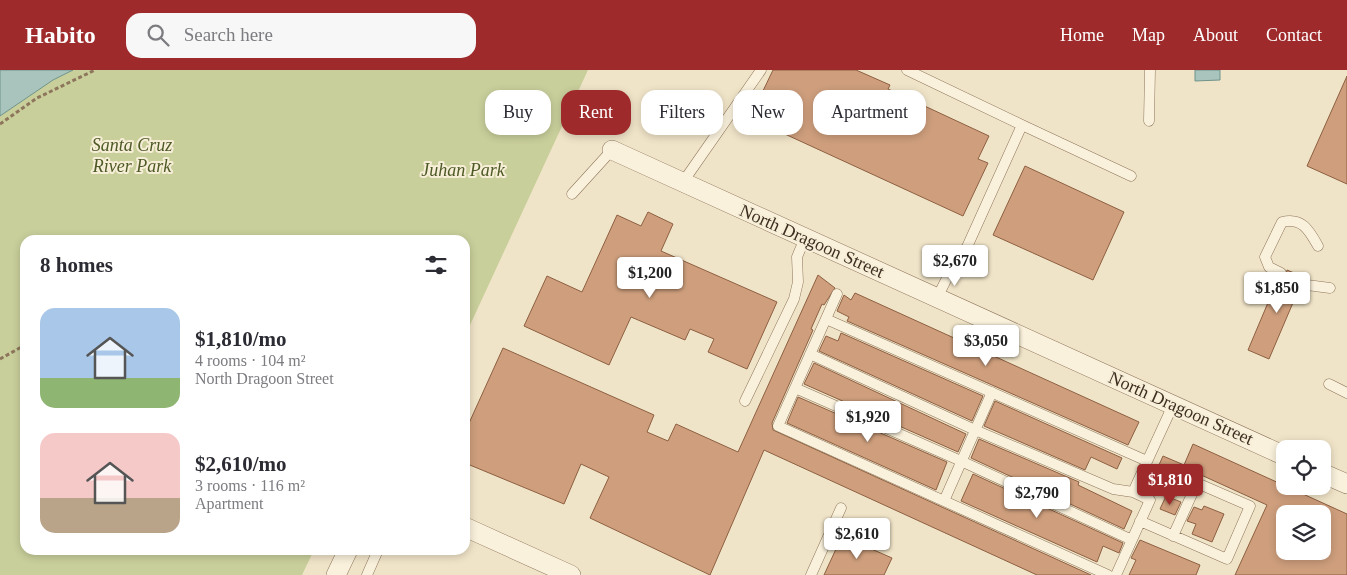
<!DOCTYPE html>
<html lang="en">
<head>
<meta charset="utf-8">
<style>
	body { margin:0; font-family:Georgia,serif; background:#f7f7f7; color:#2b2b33; height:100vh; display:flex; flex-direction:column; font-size:19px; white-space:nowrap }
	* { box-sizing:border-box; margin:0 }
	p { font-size:16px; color:#7c7c81 }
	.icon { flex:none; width:28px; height:28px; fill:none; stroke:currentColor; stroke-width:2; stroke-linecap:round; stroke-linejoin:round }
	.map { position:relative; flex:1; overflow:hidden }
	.details { position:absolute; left:20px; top:165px; width:450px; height:320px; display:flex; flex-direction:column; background:#fff; border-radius:15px; box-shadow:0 2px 8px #0003 }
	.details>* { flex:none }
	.banner { position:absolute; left:485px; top:20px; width:475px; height:45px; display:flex; gap:10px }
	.fabs { position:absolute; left:1276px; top:370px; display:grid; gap:10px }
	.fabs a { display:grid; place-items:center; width:55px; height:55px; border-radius:10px; background:#fff; box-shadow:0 2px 8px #0003; font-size:25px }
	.price { position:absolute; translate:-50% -42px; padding:0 11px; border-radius:5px; background:#fff; color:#222; font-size:16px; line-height:32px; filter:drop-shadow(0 1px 2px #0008) }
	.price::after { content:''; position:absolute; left:50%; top:30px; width:15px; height:11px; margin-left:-8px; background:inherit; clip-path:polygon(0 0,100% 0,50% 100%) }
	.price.selected { background:#9e2a2b; color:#fff }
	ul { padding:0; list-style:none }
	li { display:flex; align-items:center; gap:15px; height:125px; padding:0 20px }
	li span { display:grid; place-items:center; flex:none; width:140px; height:100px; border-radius:15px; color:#555 }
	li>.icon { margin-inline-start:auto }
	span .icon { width:60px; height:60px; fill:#fffc; stroke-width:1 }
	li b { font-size:21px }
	h2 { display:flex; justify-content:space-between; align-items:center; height:60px; padding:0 20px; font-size:21px }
	.tag { padding:0 18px; border-radius:15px; background:#fff; box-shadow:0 2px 8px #0003; font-size:18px; line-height:45px }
	.tag.selected { background:#9e2a2b; color:#fff }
	header { display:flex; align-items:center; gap:30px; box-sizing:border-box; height:70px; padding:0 25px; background:#9e2a2b; color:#fff }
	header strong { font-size:24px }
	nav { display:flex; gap:28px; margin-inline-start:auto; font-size:18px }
	.search { width:350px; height:45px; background:#f7f7f7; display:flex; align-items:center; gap:12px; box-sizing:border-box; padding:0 18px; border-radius:15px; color:#7c7c81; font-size:19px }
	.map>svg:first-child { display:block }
	.green { fill:#c9cf9b }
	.water { fill:#a9c4bc; stroke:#6f938a }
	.building { fill:#cf9f7d; stroke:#8d5f41; fill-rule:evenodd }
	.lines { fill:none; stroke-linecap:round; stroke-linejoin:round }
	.service-casing { stroke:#8d765c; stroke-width:11 }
	.minor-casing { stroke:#8d765c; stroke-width:20 }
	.path { stroke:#8d765c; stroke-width:3; stroke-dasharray:4 2.5; stroke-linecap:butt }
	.service { stroke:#faf1dc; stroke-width:10 }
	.minor { stroke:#faf1dc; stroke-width:19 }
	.labels { text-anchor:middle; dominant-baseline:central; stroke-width:4; stroke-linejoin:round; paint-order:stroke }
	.park-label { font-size:18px; font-style:italic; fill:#4d5a26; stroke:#f7eed8 }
	.street-label { font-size:18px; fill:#3d2e20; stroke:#f7eed8 }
</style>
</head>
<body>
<header>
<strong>Habito</strong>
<div class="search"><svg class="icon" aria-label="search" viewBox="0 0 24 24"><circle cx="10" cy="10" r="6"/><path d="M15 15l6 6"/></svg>Search here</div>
<nav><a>Home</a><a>Map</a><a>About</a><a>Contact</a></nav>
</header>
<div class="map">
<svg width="1347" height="505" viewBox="0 0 1347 505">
	<rect width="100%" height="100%" fill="#f0e4c8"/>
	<path class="green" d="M0,0H588L465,266V170H25V480H314L302,505H0Z"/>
	<path class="water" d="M0,0H73L53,10L0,46Z
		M1195,0H1220V10L1195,11Z"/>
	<path class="building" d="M773,0H856L890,15L888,19L989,66L978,89L988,93L963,146L750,48Z
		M1347,6V114L1307,96Z
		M1025,96L1124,142L1093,210L993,165Z
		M648,142L673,154L661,181L777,232L747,299L708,282L714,269L690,259L685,270L631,247L609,295L524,256L547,206L582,222L617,145L641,156Z
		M1287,200L1306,208L1300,214L1304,221L1300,231L1295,228L1269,289L1248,280L1278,209L1285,208Z
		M818,205L835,218L824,235L822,234L811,259L813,260L772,353L773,360L1091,505H1037L764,380L710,505L590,448L609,407L581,394L564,434L465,393V362L503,278L654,345L647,362L668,371L676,354L738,382Z
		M855,223L1139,352L1128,375L847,251L849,247L837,241L844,225L851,230Z
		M841,263L983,326L972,351L819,281L826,266L838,271Z
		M814,293L966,364L958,382L804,314Z
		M798,327L947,392L936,420L787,353Z
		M995,331L1122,388L1117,399L1091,387L1085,400L984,356Z
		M979,369L1079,412L1078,415L1132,441L1124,459L971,388Z
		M1193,374L1347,444V505H1235L1267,435L1188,399L1177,426L1150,415L1163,386L1184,395ZM1285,444H1322V481H1285Z
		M973,404L1123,473L1119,483L1103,476L1097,492L961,431Z
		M1166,426L1181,432L1175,445L1160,439Z
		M1204,436L1224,444L1212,472L1192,464L1196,454L1187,451L1194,437L1202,440Z
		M842,466L892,488L884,505H824Z
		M1140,470L1200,495L1196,505H1129L1136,490L1131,488Z"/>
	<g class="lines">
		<defs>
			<path id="service" d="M907,0L1022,55L967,177L955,192L937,228
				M1149,51L1150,0
				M1022,55L1131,106
				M683,112L761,0
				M572,124L612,80
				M1281,203L1269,197L1265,187L1282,152C1302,147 1309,160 1318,176
				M1307,215L1330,218
				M837,224L778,356L1108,505
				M826,249L1147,391
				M810,284L975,360L1113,419L1133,422
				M1329,314L1347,323
				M795,318L961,391L1132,470
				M745,331L794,229L798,212L797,187L805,168
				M944,431L992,322
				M1140,451L1227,489L1250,436L1197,413L1173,466
				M367,505L378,480
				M811,505L841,438
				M1116,505L1150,430L1133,422L1173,335"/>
			<path id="minor" d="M612,80L1285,386
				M1322,403L1347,414
				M465,457L571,505
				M336,505L348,480"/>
		</defs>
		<use href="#service" class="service-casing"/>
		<use href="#minor" class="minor-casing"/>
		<path class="path" d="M0,54L37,28L95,0
			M0,289L25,275"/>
		<use href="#service" class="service"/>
		<use href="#minor" class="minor"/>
	</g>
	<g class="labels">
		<g class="park-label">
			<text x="132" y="75">Santa Cruz<tspan x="132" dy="21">River Park</tspan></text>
			<text x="463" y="100">Juhan Park</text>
		</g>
		<g class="street-label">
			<text transform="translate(812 171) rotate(24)">North Dragoon Street</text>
			<text transform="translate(1181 338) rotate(24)">North Dragoon Street</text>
		</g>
	</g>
</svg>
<div class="fabs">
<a><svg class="icon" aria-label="locate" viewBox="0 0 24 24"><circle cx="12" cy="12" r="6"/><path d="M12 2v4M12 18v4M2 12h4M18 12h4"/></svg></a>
<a><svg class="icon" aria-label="layers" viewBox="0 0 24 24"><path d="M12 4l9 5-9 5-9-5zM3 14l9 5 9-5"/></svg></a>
</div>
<b class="price" style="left:955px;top:217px">$2,670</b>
<b class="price" style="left:650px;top:229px">$1,200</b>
<b class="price" style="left:1277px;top:244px">$1,850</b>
<b class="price" style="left:986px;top:297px">$3,050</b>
<b class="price" style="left:868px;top:373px">$1,920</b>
<b class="price selected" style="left:1170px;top:436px">$1,810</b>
<b class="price" style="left:1037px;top:449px">$2,790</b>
<b class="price" style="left:857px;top:490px">$2,610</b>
<div class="banner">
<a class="tag">Buy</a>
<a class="tag selected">Rent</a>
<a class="tag">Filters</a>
<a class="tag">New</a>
<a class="tag">Apartment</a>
</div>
<section class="details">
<h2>8 homes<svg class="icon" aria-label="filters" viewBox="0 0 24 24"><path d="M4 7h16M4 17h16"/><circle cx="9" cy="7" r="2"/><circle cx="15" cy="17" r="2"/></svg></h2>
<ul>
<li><span style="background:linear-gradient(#a9c7e8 70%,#8fb573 0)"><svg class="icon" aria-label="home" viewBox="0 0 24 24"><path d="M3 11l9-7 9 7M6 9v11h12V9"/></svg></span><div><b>$1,810/mo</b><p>4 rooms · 104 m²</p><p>North Dragoon Street</p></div></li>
<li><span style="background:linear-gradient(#f6c9c9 65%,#b9a48a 0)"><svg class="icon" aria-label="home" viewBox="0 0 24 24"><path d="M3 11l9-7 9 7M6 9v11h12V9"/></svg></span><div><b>$2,610/mo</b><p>3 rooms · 116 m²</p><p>Apartment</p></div></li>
</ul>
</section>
</div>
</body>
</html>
